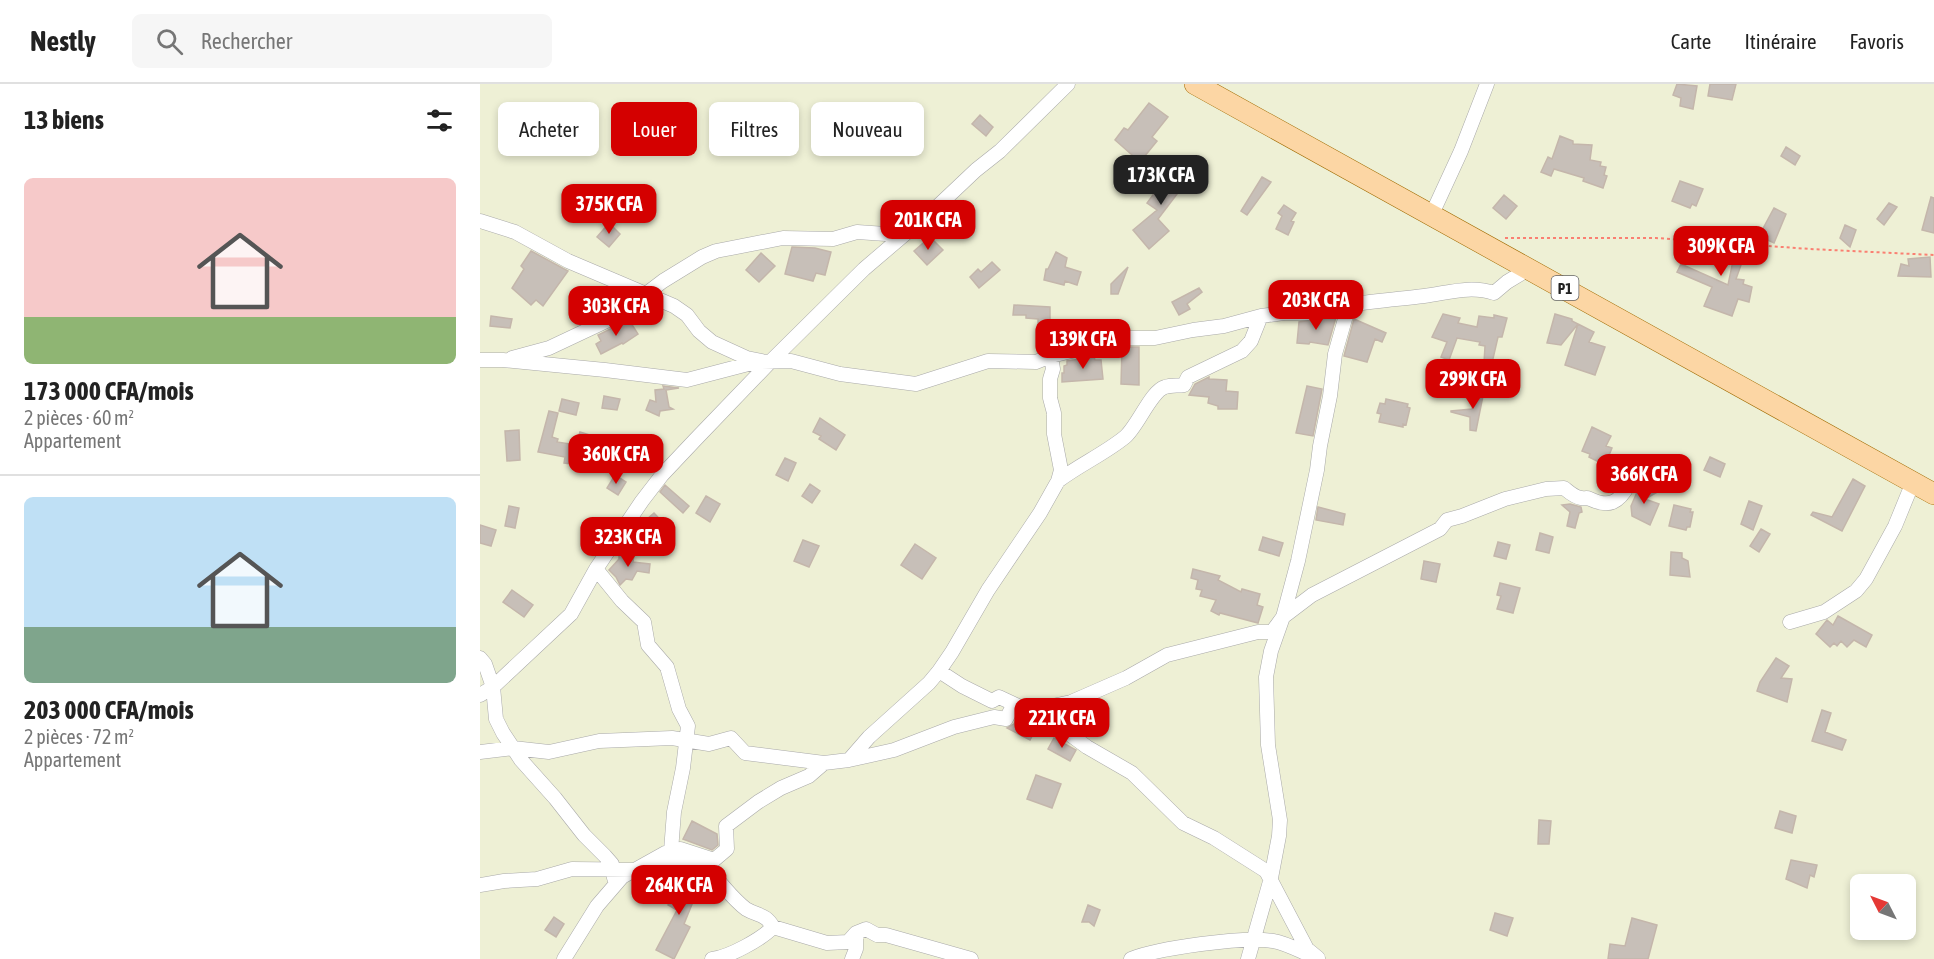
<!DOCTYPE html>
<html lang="fr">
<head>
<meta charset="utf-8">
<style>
	body { margin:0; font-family:"Asap Condensed",sans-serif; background:#f6f6f6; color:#222; height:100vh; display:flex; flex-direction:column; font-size:22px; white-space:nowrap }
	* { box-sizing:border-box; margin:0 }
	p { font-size:20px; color:#767676 }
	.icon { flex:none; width:33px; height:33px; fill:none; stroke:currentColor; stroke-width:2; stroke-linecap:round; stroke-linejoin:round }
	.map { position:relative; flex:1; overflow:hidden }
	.panel { display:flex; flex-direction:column; background:#fff; width:480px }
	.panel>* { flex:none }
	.banner { position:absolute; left:18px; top:18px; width:570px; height:54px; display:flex; gap:12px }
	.needle { width:39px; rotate:312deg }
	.fabs { position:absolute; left:1370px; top:790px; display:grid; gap:12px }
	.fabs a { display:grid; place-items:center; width:66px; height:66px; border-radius:9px; background:#fff; box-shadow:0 3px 9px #0003; font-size:30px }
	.price { position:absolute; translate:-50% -51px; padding:0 14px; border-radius:12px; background:#d40000; color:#fff; font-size:20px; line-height:39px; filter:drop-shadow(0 2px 3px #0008) }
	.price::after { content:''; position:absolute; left:50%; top:36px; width:18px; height:14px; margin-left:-9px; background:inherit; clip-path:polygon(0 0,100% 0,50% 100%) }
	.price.active { background:#222; color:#fff }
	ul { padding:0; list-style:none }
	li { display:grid; align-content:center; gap:12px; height:318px; padding:0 24px }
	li+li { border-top:2px solid #e0e0e0 }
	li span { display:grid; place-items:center; height:186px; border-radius:9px; color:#555 }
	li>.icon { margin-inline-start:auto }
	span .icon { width:108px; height:108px; fill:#fffc; stroke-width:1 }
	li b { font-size:26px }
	h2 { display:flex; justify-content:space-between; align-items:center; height:72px; padding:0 24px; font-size:26px }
	.tag { padding:0 21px; border-radius:9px; background:#fff; box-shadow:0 3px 9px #0003; font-size:21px; line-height:54px }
	.tag.active { background:#d40000; color:#fff }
	header { display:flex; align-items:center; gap:36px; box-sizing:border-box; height:84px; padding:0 30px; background:#fff; border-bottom:2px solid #e0e0e0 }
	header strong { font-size:28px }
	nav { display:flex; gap:33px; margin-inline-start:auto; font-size:21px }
	.search { width:420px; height:54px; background:#f6f6f6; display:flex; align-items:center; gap:15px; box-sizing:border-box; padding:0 21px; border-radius:9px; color:#767676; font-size:22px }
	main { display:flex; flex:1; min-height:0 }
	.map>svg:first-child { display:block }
	.farmland { fill:#eef0d5; fill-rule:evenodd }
	.building { fill:#c7bfb8; stroke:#c4b6ab; stroke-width:1.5 }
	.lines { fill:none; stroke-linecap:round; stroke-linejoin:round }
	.minor-casing { stroke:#a9a9a9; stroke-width:15 }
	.primary-casing { stroke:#a06b00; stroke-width:22 }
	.path { stroke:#fa8072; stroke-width:2; stroke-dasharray:3 3; stroke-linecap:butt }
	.minor { stroke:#fff; stroke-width:14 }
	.primary { stroke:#fcd6a4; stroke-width:21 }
	.labels { text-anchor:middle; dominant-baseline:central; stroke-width:6; stroke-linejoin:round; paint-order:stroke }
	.shield { fill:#fff; stroke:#646464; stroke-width:1.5 }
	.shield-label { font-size:15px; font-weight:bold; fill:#222 }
</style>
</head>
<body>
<header>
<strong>Nestly</strong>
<div class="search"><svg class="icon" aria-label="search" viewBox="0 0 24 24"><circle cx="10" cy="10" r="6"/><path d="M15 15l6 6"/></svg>Rechercher</div>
<nav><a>Carte</a><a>Itinéraire</a><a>Favoris</a></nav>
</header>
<main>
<section class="panel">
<h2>13 biens<svg class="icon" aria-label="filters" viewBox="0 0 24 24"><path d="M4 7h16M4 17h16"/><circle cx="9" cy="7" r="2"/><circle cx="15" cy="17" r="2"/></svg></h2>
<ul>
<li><span style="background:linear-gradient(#f6c9c9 75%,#8fb573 0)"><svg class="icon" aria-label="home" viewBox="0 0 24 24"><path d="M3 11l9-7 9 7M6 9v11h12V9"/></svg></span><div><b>173 000 CFA/mois</b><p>2 pièces · 60 m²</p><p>Appartement</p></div></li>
<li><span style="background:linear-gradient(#bfe0f5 70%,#7fa58c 0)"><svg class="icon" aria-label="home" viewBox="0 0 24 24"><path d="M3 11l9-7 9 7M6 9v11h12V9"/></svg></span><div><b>203 000 CFA/mois</b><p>2 pièces · 72 m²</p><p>Appartement</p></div></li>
</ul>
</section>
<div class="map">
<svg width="1454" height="875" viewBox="0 0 1454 875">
	<rect width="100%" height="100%" fill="#f2efe9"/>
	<path class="farmland" d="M0,0H1454V875H0ZM1380,801H1425V846H1380Z"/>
	<path class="building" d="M1197,0L1217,2L1213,25L1200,22L1201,14L1193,11Z
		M1230,0H1256L1252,16L1228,12Z
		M669,19L688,33L672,53L677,57L660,78L635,56L644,44L648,46Z
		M500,31L513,43L506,52L492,40Z
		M153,32L172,49L158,64L139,48Z
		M426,34L432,41L436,38L442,45L433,53L436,55L427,64L420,57L425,52L415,43Z
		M1080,52L1093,57V60L1112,61L1110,76L1121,78L1120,82L1126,83L1124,91L1127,92L1123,104L1103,97L1104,94L1074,85L1071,92L1061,88L1068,73L1072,75Z
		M1306,63L1320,72L1315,81L1301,72Z
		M691,77L709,87L697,110L678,135L689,147L669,165L653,146L677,126L667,119L689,89L686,87Z
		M782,93L791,98L767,131L761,127Z
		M1200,97L1223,105L1216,122L1212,120L1210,124L1192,117Z
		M1024,111L1037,122L1026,135L1013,124Z
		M1451,113L1454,114V149L1442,146Z
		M1409,119L1417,123L1404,141L1397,135Z
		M804,121L816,129L811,137L814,138L808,151L796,145L802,132L798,129Z
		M1294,124L1306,130L1294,159L1279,152Z
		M129,139L140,150L129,163L117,153Z
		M1365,141L1376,146L1370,163L1360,154Z
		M450,153L463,166L447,181L434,167Z
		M1237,159L1267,164L1256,195L1264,196L1263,200L1272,203L1269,218L1258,215L1252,232L1224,222L1232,203L1197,188L1201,180L1248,201L1253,177L1204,170L1207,160L1225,165V163L1236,165Z
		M312,163L335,164L351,168L345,191L336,189L333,197L305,190Z
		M51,167L88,187L63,222L56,216L51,221L32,204L44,185L41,182Z
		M576,168L587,174L585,183L601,188L597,201L585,197L584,201L564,196L566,185H568Z
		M281,169L295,182L279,198L266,186Z
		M1450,173L1451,193L1418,192L1421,180L1429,182L1428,175Z
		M512,178L520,186L499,204L490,193L498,185L501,188Z
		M648,183L638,210H631V200Z
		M719,204L722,208L707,220L710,225L699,231L692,218Z
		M534,221L570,223V244L558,245V235L546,234V231H533Z
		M963,230L980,234L978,239L997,243L999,232L1014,234V231L1027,234L1022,253H1018L1012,279H1004L1005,262L999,261L1000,258L977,254L969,276L961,273L967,258L952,253Z
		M1075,230L1092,235V237L1098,240L1081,261L1067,259Z
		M11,232L32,235L30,244L10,242Z
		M856,233L848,261L830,258L829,260L817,259L819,238Z
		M874,235L906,249L902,258L895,255L887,278L864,272Z
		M149,236L158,250L143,260L142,259L121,270L116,260L121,257L118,251Z
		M1098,240L1114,248L1109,258L1125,263L1115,291L1085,281Z
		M646,263H659V301L641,300L642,264Z
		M614,273L615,276H621L623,295L582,298V289H584V282L587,281V277Z
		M729,293V295L747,296L746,307L758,308L757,325H738V322L728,319L729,313L709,311L715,300Z
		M183,302L199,304L186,306L189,323L193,325L180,327L179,332L166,326L170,316L176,318L175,306L184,305Z
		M827,302L842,305L833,352L816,349Z
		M995,306L1004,307L996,347L990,346V333L971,328V327L992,325Z
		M124,312L140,315L137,326L122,324Z
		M82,315L99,319L96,331L79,327Z
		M906,315L928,320L927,323L930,324L926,341L923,340V343L899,338L901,330L897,329L900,319L905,320Z
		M69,327L78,329L72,353L78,355L77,358L96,361L100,348L116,353L110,374L101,372L99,381L84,379L85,373L58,368Z
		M340,334L365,351L356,366L339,355L341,352L333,348Z
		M1112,343L1131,352L1126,362L1132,364L1125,381L1109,373L1110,370L1102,367Z
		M39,346L40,376L27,377L25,347Z
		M1230,373L1245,380L1240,393L1224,386Z
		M305,374L316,379L308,397L296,391Z
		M135,391L146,398L138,411L127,404Z
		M1373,395L1385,402L1362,447L1331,431L1333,428L1352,433Z
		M1161,399L1179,407L1165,415L1179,420L1170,441L1152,432L1151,422Z
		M330,400L340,407L332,419L322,412Z
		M185,401L209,422L203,429L180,408Z
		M226,412L240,420L230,438L216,429Z
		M1269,417L1282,422L1273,446L1261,440Z
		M1090,420L1101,423L1102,428L1099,429L1095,444L1087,442L1090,428L1082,421Z
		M1194,421L1211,425L1210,428H1213L1210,443H1207L1206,446L1189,442Z
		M29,422L39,424L35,444L25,442Z
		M838,423L865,430L863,441L836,436Z
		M174,429L188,444L174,457L160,441Z
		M0,441L16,446L11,462L0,459Z
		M1281,445L1290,450L1279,468L1270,462Z
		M1060,449L1073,453L1069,469L1056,466Z
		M783,453L803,459L799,472L779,466Z
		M323,456L339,462L329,483L314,477Z
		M1018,458L1030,461L1026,475L1014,472Z
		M435,460L456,474L442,495L421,481Z
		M1191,468L1202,469V474L1208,477L1210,493L1190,491Z
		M154,470L153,478L170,480L169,489L157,487L152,496L146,495L140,501L136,493L129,486L139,475V471Z
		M944,477L960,480L956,498L941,495Z
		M713,485L740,492L738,496L761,508L762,505L780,510L777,521L783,523L778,539L740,529L739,531L731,527L736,516L720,512L722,506L716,505L718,496L711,494Z
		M1020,499L1040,504L1033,529L1017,525L1021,512L1017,511Z
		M32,506L53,521L44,533L23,518Z
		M1358,532L1392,551L1386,563L1374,556L1367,563L1361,557L1357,562L1354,559L1350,563L1336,550L1347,536L1353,541Z
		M1296,574L1309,582L1301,594L1312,595L1307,618L1277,607L1280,598Z
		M1342,626L1351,629L1345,648L1366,656L1362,666L1332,657Z
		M538,632L558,641L550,656L527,644L534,640Z
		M574,654L596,666L590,677L568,665Z
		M556,691L581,700L572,724L547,715Z
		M1300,727L1316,732L1312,749L1295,744Z
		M1059,736L1071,737L1069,760H1058Z
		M212,737L237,750L238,761L232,766L203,755Z
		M1311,776L1337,781L1334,793L1330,791L1327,804L1306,795Z
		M202,789L221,798L204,840L210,843L194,875L176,866L197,826L188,821Z
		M608,821L620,826L614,842L609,838H602Z
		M1015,829L1033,834L1027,852L1010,846Z
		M74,833L84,840L76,853L65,846Z
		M1152,834L1177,841L1168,875H1128L1130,860L1145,862Z"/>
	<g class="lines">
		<defs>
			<path id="minor" d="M952,130L981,67L1007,0
				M0,137L35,148L88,177L194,222L207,231L219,247L232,258L267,274L282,277
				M32,274L69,264L154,224L158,216L183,197L222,173L236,167L303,154L353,155L377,148L406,150L432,142
				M0,276H23L125,286L207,296L276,278L311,277L360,290L436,300L508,277L556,278L571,272L645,254H675L713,246L744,242L781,232L804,229H829L869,221
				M578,397C599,381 624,370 645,353C658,342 671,307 685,303C691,301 698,302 704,301L708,293L762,267L771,257L781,232
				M116,485L142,517L164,538L168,561L187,583L199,625L208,642L203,684L194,728L191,767
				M1310,538L1344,528L1376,507L1386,495L1415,442L1433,398
				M0,574L5,580L13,603L16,635L23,649L41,676L75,714L104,751L125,772L132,780L134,794
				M459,587L482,602L512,617L519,613L534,620
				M0,611L13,603L91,530L116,485L162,417L182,391L215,356L290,278L384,185L459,121L496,86L520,67L588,0
				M549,627L573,638L607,663L652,689L703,739L734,754L786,787L827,865L838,874
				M0,668L33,664L69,668L119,657L192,654L229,660L251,654L265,669L344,679
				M369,676L389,653L449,599L459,587L472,568L508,506L560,429L578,397L581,386L574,350V329L570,314V295L573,285L571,272
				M0,801L24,797L57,795L92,785L181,786L200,775L224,778C233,791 254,816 266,825C278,832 286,830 293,843
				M84,875L117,822L142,793L185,769L200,765L234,776L247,765L246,742L278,718L301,704L329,692L344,679L369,676L414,666L474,643L514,633L526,635L534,620L549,627L591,618L646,594L687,571L778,548H792L803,533L832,511L960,445L967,436L982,432L1025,415L1066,405L1084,404C1089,408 1094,413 1101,414C1107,415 1105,413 1110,415C1129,424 1139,419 1149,400C1153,394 1152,388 1159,384L1193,398
				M232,875C249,873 282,855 293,843L347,859L368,858L376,849L386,845L397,851H406L491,875
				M372,875L376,865V849
				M651,875C678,864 764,852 793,857C806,859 820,867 832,872
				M768,875L791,794L799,752L800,736L788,661L786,593L791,567L803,533L818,477L837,386L840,362L850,312L855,270L869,221C894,217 919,215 944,212C968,209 990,201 1014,209L1027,198L1050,184"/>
			<path id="primary" d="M715,0L1454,410"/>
		</defs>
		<use href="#minor" class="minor-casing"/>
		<use href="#primary" class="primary-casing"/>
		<path class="path" d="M1025,154H1176L1330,165L1454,171"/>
		<use href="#minor" class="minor"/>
		<use href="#primary" class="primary"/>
	</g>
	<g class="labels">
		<rect class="shield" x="1071.5" y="192" width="27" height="24" rx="4.5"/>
		<g class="shield-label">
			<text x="1085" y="204">P1</text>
		</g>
	</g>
</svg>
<div class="fabs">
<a><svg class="needle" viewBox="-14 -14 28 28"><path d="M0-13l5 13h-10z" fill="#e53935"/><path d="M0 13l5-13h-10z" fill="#767676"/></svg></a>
</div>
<b class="price active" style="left:681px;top:122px">173K CFA</b>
<b class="price" style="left:129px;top:151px">375K CFA</b>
<b class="price" style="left:448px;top:167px">201K CFA</b>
<b class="price" style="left:1241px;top:193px">309K CFA</b>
<b class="price" style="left:836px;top:247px">203K CFA</b>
<b class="price" style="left:136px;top:253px">303K CFA</b>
<b class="price" style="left:603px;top:286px">139K CFA</b>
<b class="price" style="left:993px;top:326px">299K CFA</b>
<b class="price" style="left:136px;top:401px">360K CFA</b>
<b class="price" style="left:1164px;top:421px">366K CFA</b>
<b class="price" style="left:148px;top:484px">323K CFA</b>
<b class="price" style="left:582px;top:665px">221K CFA</b>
<b class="price" style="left:199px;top:832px">264K CFA</b>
<div class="banner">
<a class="tag">Acheter</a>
<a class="tag active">Louer</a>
<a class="tag">Filtres</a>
<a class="tag">Nouveau</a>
</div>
</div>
</main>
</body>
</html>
